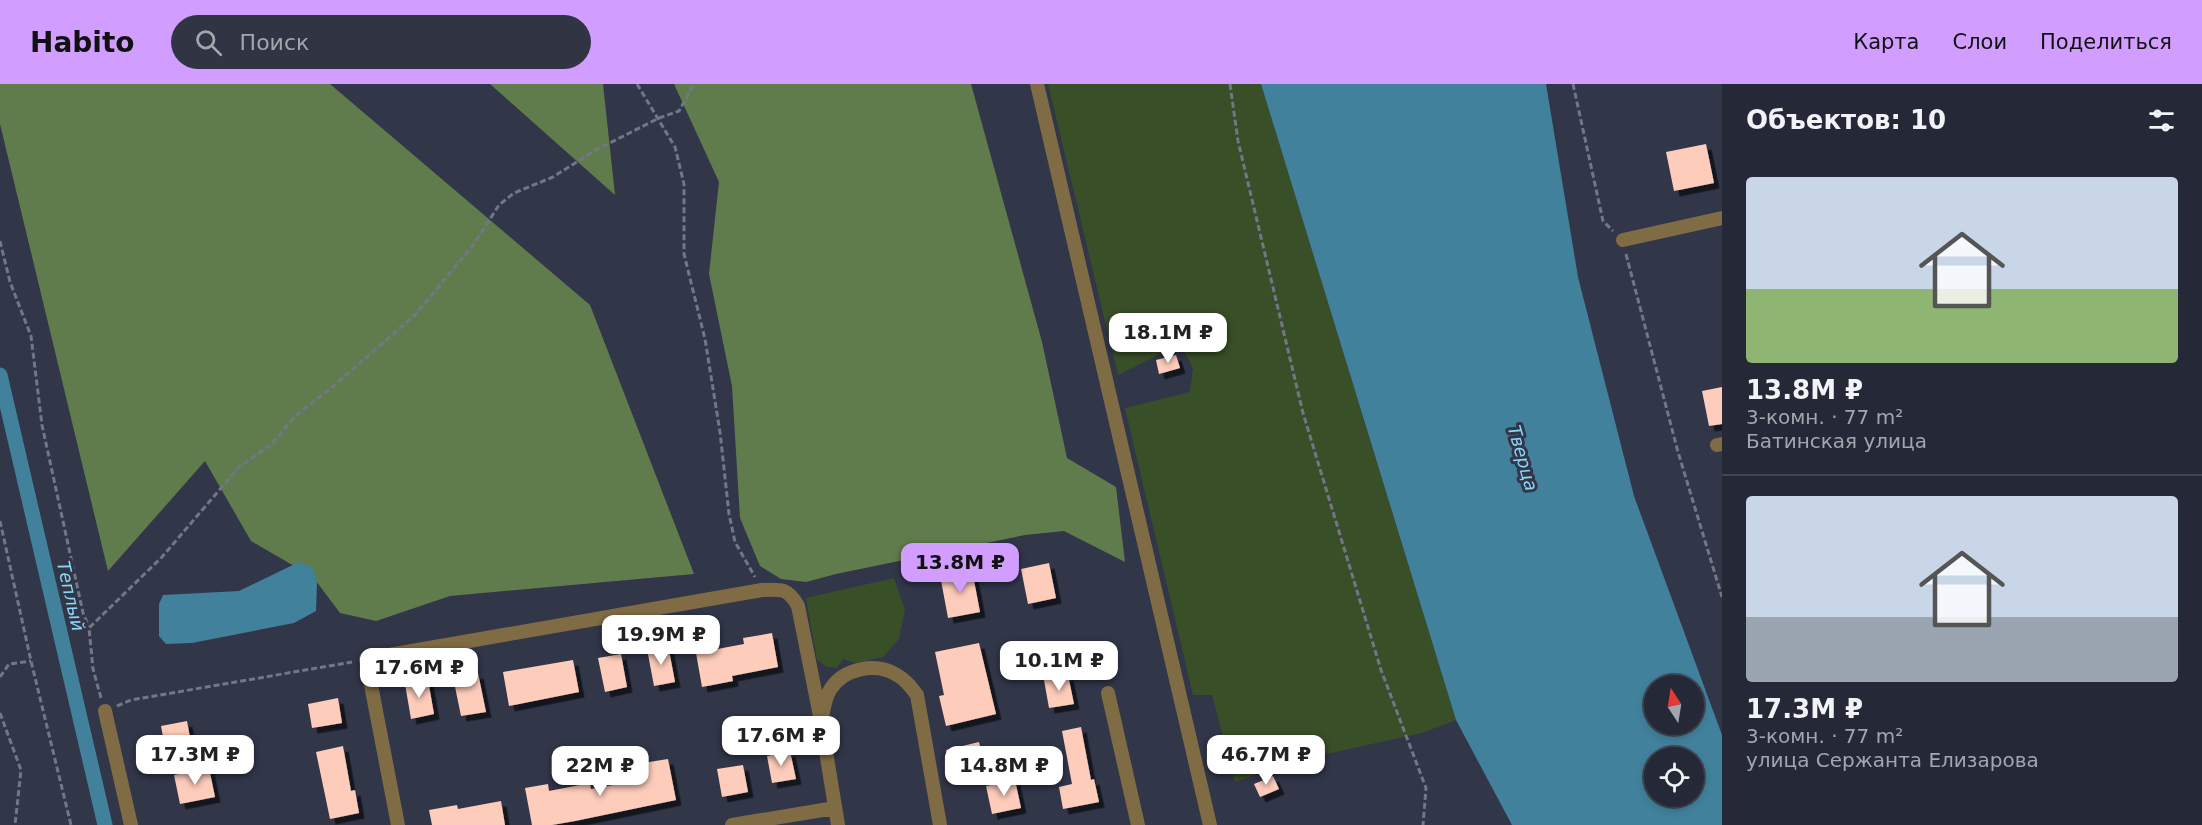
<!DOCTYPE html>
<html lang="ru">
<head>
<meta charset="utf-8">
<style>
	body { margin:0; font-family:"DejaVu Sans",sans-serif; background:#313442; color:#f1f3f6; height:100vh; display:flex; flex-direction:column; font-size:22px; white-space:nowrap }
	* { box-sizing:border-box; margin:0 }
	p { font-size:20px; color:#a3a6ad }
	.icon { flex:none; width:33px; height:33px; fill:none; stroke:currentColor; stroke-width:2; stroke-linecap:round; stroke-linejoin:round }
	.map { position:relative; flex:1; overflow:hidden }
	.panel { display:flex; flex-direction:column; background:#252837; width:480px }
	.panel>* { flex:none }
	.needle { width:39px; rotate:348deg }
	.controls { position:absolute; left:1644px; top:591px; display:grid; gap:12px }
	.controls a { display:grid; place-items:center; width:60px; height:60px; border-radius:50%; background:#252837; box-shadow:0 3px 9px #0003,0 0 0 2px #424452; font-size:30px }
	.price { position:absolute; translate:-50% -51px; padding:0 14px; border-radius:12px; background:#fff; color:#222; font-size:20px; line-height:39px; filter:drop-shadow(0 2px 3px #0008) }
	.price::after { content:''; position:absolute; left:50%; top:36px; width:18px; height:14px; margin-left:-9px; background:inherit; clip-path:polygon(0 0,100% 0,50% 100%) }
	.price.selected { background:#d19dfe; color:#111 }
	ul { padding:0; list-style:none }
	li { display:grid; align-content:center; gap:12px; height:318px; padding:0 24px }
	li+li { border-top:2px solid #424452 }
	li span { display:grid; place-items:center; height:186px; border-radius:6px; color:#555 }
	li>.icon { margin-inline-start:auto }
	span .icon { width:108px; height:108px; fill:#fffc; stroke-width:1 }
	li b { font-size:26px }
	h2 { display:flex; justify-content:space-between; align-items:center; height:72px; padding:0 24px; font-size:26px }
	header { display:flex; align-items:center; gap:36px; box-sizing:border-box; height:84px; padding:0 30px; background:#d19dfe; color:#111 }
	header strong { font-size:28px }
	nav { display:flex; gap:33px; margin-inline-start:auto; font-size:21px }
	.search { width:420px; height:54px; background:#313442; display:flex; align-items:center; gap:15px; box-sizing:border-box; padding:0 21px; border-radius:33px; color:#a3a6ad; font-size:22px }
	main { display:flex; flex:1; min-height:0 }
	.map>svg:first-child { display:block }
	.green { fill:#394f27 }
	.forest { fill:#617c4c }
	.water { fill:#41819c; fill-rule:evenodd }
	.lines { fill:none; stroke-linecap:round; stroke-linejoin:round }
	.canal { stroke:#41819c; stroke-width:15 }
	.building { fill:#feccbb; filter:url(#shadow) }
	.path { stroke:#727687; stroke-width:3; stroke-dasharray:6 3; stroke-linecap:butt }
	.minor { stroke:#806c44; stroke-width:14 }
	.labels { text-anchor:middle; dominant-baseline:central; stroke-width:6; stroke-linejoin:round; paint-order:stroke }
	.water-label { font-size:18px; font-style:italic; fill:#8cd6f6; stroke:#313649 }
</style>
</head>
<body>
<header>
<strong>Habito</strong>
<div class="search"><svg class="icon" aria-label="search" viewBox="0 0 24 24"><circle cx="10" cy="10" r="6"/><path d="M15 15l6 6"/></svg>Поиск</div>
<nav><a>Карта</a><a>Слои</a><a>Поделиться</a></nav>
</header>
<main>
<div class="map">
<svg width="1722" height="741" viewBox="0 0 1722 741">
	<defs>
		<filter id="shadow"><feDropShadow dx="5.5" dy="5.5" stdDeviation="0" flood-color="#0009"/></filter>
	</defs>
	<rect width="100%" height="100%" fill="#313649"/>
	<path class="green" d="M1048,0H1261L1456,636L1422,649L1299,676L1235,698L1212,611H1193L1125,324L1190,308L1193,284L1180,260L1118,291Z
		M894,494L905,526L899,555L883,573L855,579L843,575L837,584L827,583L817,576L806,514Z"/>
	<path class="forest" d="M0,0H330L590,221L694,490L450,512L376,537L340,529L313,493L251,457L205,377L108,487L0,40Z
		M490,0H603L615,111Z
		M674,0H971L1042,258L1067,374L1116,403L1125,478L1064,447L1025,451L836,490L806,498L781,495L760,482L740,434L732,302L709,190L719,98Z"/>
	<path class="water" d="M1261,0H1546L1578,193L1634,412L1722,651V741H1512L1456,636ZM1654,602H1694V640H1654ZM1654,674H1694V712H1654Z
		M299,478L313,484L317,499L316,527L294,539L192,559L166,560L159,552V520L163,511L239,507Z"/>
	<g class="lines">
		<path class="canal" d="M0,291L105,741"/>
	</g>
	<path class="building" d="M1706,60L1714,99L1674,107L1666,68Z
		M1176,271L1180,284L1159,290L1156,276Z
		M1722,303V340L1709,342L1702,307Z
		M1049,479L1056,514L1028,520L1021,485Z
		M972,486L980,528L948,534L940,491Z
		M772,549L778,583L732,592L733,597L702,603L696,569L744,560L743,554Z
		M979,559L996,630L946,642L939,612L944,611L935,568Z
		M668,561L675,598L654,602L647,565Z
		M621,570L627,603L605,608L598,574Z
		M573,576L579,608L509,622L503,588Z
		M478,589L486,628L461,632L453,593Z
		M1068,591L1074,620L1049,624L1044,596Z
		M428,596L434,630L411,635L405,600Z
		M338,614L342,639L312,644L308,620Z
		M187,637L191,659L165,663L161,642Z
		M1081,643L1091,696L1094,695L1099,718L1063,725L1059,703L1072,700L1062,647Z
		M979,658L986,688L952,695L946,666Z
		M343,662L351,707L355,706L359,729L330,735L316,668Z
		M790,667L796,695L772,699L767,672Z
		M668,675L676,716L575,737L552,741H532L525,704L548,700L549,707L590,699L591,705L646,695L643,679Z
		M743,681L748,708L722,713L717,685Z
		M209,684L215,713L180,720L174,691Z
		M1273,692L1279,705L1260,713L1254,700Z
		M1015,696L1021,724L992,730L986,702Z
		M501,717L505,741H432L429,726L457,721L458,725Z"/>
	<g class="lines">
		<path class="path" d="M637,0L675,63L684,100V170L705,255L720,348L729,430L735,458L755,493
			M1230,0L1238,57L1303,329L1381,586L1426,704L1423,741
			M1573,0L1603,137L1613,147
			M0,157L10,198L31,252L42,341L83,529L89,543
			M1626,170L1678,368L1722,513
			M0,437L31,577L71,741
			M0,593L9,580L31,577
			M101,614L93,585L89,544L162,473L239,383L272,360L295,332L330,305L415,231L474,160L499,121L514,109L553,93L594,67L659,34L679,27L694,0
			M117,622L131,616L352,578
			M0,629L21,686L15,741"/>
		<path class="minor" d="M1037,0L1210,741
			M1623,156L1722,134
			M1717,361L1722,360
			M1108,609L1138,741
			M105,627L131,741
			M822,633C824,624 825,614 830,606C843,584 876,578 897,591C906,596 911,603 917,611L940,741
			M398,741L366,575L762,506C781,505 788,504 798,522L821,637L838,741
			M732,741L835,724"/>
	</g>
	<g class="labels">
		<g class="water-label">
			<text transform="translate(1523 374) rotate(74)">Тверца</text>
			<text transform="translate(71 512) rotate(77)">Теплый</text>
		</g>
	</g>
</svg>
<div class="controls">
<a><svg class="needle" viewBox="-14 -14 28 28"><path d="M0-13l5 13h-10z" fill="#e53935"/><path d="M0 13l5-13h-10z" fill="#a3a6ad"/></svg></a>
<a><svg class="icon" aria-label="locate" viewBox="0 0 24 24"><circle cx="12" cy="12" r="6"/><path d="M12 2v4M12 18v4M2 12h4M18 12h4"/></svg></a>
</div>
<b class="price" style="left:1168px;top:280px">18.1M ₽</b>
<b class="price selected" style="left:960px;top:510px">13.8M ₽</b>
<b class="price" style="left:661px;top:582px">19.9M ₽</b>
<b class="price" style="left:1059px;top:608px">10.1M ₽</b>
<b class="price" style="left:419px;top:615px">17.6M ₽</b>
<b class="price" style="left:781px;top:683px">17.6M ₽</b>
<b class="price" style="left:195px;top:702px">17.3M ₽</b>
<b class="price" style="left:1266px;top:702px">46.7M ₽</b>
<b class="price" style="left:600px;top:713px">22M ₽</b>
<b class="price" style="left:1004px;top:713px">14.8M ₽</b>
</div>
<section class="panel">
<h2>Объектов: 10<svg class="icon" aria-label="filters" viewBox="0 0 24 24"><path d="M4 7h16M4 17h16"/><circle cx="9" cy="7" r="2"/><circle cx="15" cy="17" r="2"/></svg></h2>
<ul>
<li><span style="background:linear-gradient(#c9d6e8 60%,#8fb573 0)"><svg class="icon" aria-label="home" viewBox="0 0 24 24"><path d="M3 11l9-7 9 7M6 9v11h12V9"/></svg></span><div><b>13.8M ₽</b><p>3-комн. · 77 m²</p><p>Батинская улица</p></div></li>
<li><span style="background:linear-gradient(#c9d6e8 65%,#9aa5b1 0)"><svg class="icon" aria-label="home" viewBox="0 0 24 24"><path d="M3 11l9-7 9 7M6 9v11h12V9"/></svg></span><div><b>17.3M ₽</b><p>3-комн. · 77 m²</p><p>улица Сержанта Елизарова</p></div></li>
</ul>
</section>
</main>
</body>
</html>
